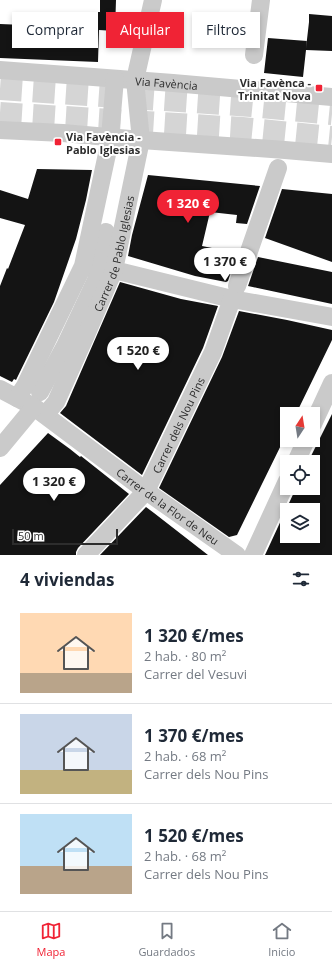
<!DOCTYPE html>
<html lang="es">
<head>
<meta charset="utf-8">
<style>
	body { margin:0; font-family:"Open Sans",sans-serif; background:#f2f2f3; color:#1f2937; height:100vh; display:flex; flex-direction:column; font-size:15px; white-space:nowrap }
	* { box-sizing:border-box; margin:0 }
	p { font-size:13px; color:#747a83 }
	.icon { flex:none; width:22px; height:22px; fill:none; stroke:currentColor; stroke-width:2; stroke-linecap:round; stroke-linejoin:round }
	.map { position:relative; height:555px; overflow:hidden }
	.panel { display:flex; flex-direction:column; background:#fff; flex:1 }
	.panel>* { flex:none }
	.top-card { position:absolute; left:12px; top:12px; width:308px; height:36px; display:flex; gap:8px }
	.needle { width:26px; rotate:12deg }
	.controls { position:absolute; left:280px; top:407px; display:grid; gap:8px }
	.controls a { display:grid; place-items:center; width:40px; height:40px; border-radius:0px; background:#fff; box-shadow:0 2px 6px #0003; font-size:20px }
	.scale { position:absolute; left:12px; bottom:10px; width:106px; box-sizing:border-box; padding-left:4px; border:2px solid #2d2d2d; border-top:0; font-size:11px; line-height:14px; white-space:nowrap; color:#2d2d2d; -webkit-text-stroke:3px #fff; paint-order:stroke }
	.price { position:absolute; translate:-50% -34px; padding:0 9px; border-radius:14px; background:#fff; color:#222; font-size:13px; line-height:26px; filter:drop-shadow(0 1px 2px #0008) }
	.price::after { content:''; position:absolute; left:50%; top:24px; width:12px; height:9px; margin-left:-6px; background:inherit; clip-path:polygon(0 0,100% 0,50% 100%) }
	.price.active { background:#f02335; color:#fff }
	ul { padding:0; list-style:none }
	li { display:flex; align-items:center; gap:12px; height:100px; padding:0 20px }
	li+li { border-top:1px solid #e0e1e3 }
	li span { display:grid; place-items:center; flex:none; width:112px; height:80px; border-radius:0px; color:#555 }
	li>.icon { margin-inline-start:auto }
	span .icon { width:48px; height:48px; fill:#fffc; stroke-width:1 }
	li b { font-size:17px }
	h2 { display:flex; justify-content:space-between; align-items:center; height:48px; padding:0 20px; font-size:17px }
	.chip { padding:0 14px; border-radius:0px; background:#fff; box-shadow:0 2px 6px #0003; font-size:14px; line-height:36px }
	.chip.active { background:#f02335; color:#fff }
	.menu { display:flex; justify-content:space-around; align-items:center; height:56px; border-top:1px solid #e0e1e3; background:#fff; font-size:11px; color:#747a83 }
	.menu a { display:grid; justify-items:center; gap:2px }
	.menu .active { color:#f02335 }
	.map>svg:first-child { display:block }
	.building { fill:#141414; fill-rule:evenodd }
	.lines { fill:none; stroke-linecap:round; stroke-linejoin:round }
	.highway-tunnel { stroke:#d5d5d5; stroke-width:22; stroke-dasharray:22 11; stroke-linecap:butt }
	.minor { stroke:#cacaca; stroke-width:18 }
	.poi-dot { fill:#f02335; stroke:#fff; stroke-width:1.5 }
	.labels { text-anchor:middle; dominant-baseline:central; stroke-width:4; stroke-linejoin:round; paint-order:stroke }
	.poi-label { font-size:11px; font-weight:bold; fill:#2d2d2d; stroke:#fff; text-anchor:end }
	.street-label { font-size:11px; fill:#2d2d2d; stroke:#fff }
</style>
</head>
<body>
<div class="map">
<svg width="332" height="555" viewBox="0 0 332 555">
	<rect width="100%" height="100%" fill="#fff"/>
	<path class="building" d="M100,0H116L115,31L99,30L98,62L0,58V24L97,28L98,12H100Z
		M309,14L332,16V51L306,50L303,77L264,73L268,38L307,41L306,48L309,22Z
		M37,169L92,170L86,200L76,239L54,302L16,380L14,379L12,382L0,376V286L7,268L8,269L25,225L0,218V190L28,199Z
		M148,175L260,186L247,224L236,223L237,215L210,212L202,246L237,253L228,281L226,282L195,276L128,256L132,235Z
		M282,189L332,194V262L265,238Z
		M258,257L332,272V304L248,286Z
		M120,282L181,299L218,306L203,348L142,475L60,413L66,406Z
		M239,311L287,320L332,330V340L296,414H287V433L237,535L229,537L159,488L222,357Z
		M332,414V555H265L296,488H313V462H308ZM287,510H313V536H287Z
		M48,433L70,449L80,457L81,456L129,494L78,548L76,552V555H0V485Z
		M146,507L154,513L208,555H100Z"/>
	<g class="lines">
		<path class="highway-tunnel" d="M0,89L251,106L332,114
			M0,113L242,128L332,137"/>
		<g class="minor">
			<path d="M254,55L261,0"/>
			<path id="s1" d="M0,70L173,83L332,97"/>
			<path d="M137,71L153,0"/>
			<path d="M0,130L63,133L141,140L285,150L332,154"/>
			<path d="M114,270L232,299L332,317"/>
			<path d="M237,286L278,168"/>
			<path id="s2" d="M0,389L34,407L146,491L237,555"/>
			<path d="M40,392L65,346L96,280L106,232"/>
			<path d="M17,398L25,386L83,266L107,154L110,137L115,79"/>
			<path id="s3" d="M45,415L56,402L86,335L114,270L141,140L135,80"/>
			<path d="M313,424L332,383"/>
			<path d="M0,448L34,407"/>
			<path d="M296,462L306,440"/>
			<path id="s4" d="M86,555L146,491L213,352L232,299"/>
			<path d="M253,555L287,481"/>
		</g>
	</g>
	<g class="poi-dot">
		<rect x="315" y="84" width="8" height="8" rx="2"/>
		<rect x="54" y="138" width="8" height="8" rx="2"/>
	</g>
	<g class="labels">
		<g class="poi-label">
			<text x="311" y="82">Via Favènca -<tspan x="311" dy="13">Trinitat Nova</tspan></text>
			<text x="66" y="136" text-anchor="start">Via Favència -<tspan x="66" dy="13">Pablo Iglesias</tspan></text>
		</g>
		<g class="street-label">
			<text stroke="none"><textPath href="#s1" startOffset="167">Via Favència</textPath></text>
			<text stroke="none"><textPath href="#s3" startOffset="177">Carrer de Pablo Iglesias</textPath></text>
			<text stroke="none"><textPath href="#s4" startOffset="161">Carrer dels Nou Pins</textPath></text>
			<text stroke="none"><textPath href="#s2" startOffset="205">Carrer de la Flor de Neu</textPath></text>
		</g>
	</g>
</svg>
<div class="controls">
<a><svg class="needle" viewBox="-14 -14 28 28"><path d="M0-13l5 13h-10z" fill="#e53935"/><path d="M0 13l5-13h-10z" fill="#747a83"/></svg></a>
<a><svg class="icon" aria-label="locate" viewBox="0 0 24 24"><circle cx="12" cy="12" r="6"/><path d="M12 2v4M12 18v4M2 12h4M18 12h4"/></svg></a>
<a><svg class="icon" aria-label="layers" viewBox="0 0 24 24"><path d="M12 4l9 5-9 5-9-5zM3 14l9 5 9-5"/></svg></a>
</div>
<div class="scale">50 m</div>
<b class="price active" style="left:188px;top:224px">1 320 €</b>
<b class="price" style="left:225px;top:282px">1 370 €</b>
<b class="price" style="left:138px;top:371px">1 520 €</b>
<b class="price" style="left:54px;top:502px">1 320 €</b>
<div class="top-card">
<a class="chip">Comprar</a>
<a class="chip active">Alquilar</a>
<a class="chip">Filtros</a>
</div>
</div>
<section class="panel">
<h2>4 viviendas<svg class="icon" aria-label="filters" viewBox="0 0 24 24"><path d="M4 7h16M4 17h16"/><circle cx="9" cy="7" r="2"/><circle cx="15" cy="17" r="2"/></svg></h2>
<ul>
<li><span style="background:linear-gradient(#ffd9b3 75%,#b9a48a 0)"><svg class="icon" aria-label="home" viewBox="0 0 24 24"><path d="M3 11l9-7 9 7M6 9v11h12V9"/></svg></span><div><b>1 320 €/mes</b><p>2 hab. · 80 m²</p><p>Carrer del Vesuvi</p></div></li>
<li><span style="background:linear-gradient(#c9d6e8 70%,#c2b280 0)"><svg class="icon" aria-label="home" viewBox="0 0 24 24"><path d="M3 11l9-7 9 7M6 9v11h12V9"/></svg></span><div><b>1 370 €/mes</b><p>2 hab. · 68 m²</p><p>Carrer dels Nou Pins</p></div></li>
<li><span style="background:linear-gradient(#bfe0f5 65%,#b9a48a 0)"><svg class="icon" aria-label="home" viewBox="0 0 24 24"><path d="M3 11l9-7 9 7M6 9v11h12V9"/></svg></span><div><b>1 520 €/mes</b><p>2 hab. · 68 m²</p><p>Carrer dels Nou Pins</p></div></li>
</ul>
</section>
<nav class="menu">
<a class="active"><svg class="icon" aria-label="map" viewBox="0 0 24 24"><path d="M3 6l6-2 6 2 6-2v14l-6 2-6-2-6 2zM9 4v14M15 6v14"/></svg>Mapa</a>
<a><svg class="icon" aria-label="saved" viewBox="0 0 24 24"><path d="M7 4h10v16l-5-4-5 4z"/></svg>Guardados</a>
<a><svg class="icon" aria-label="home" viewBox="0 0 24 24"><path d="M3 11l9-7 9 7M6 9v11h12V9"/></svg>Inicio</a>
</nav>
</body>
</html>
